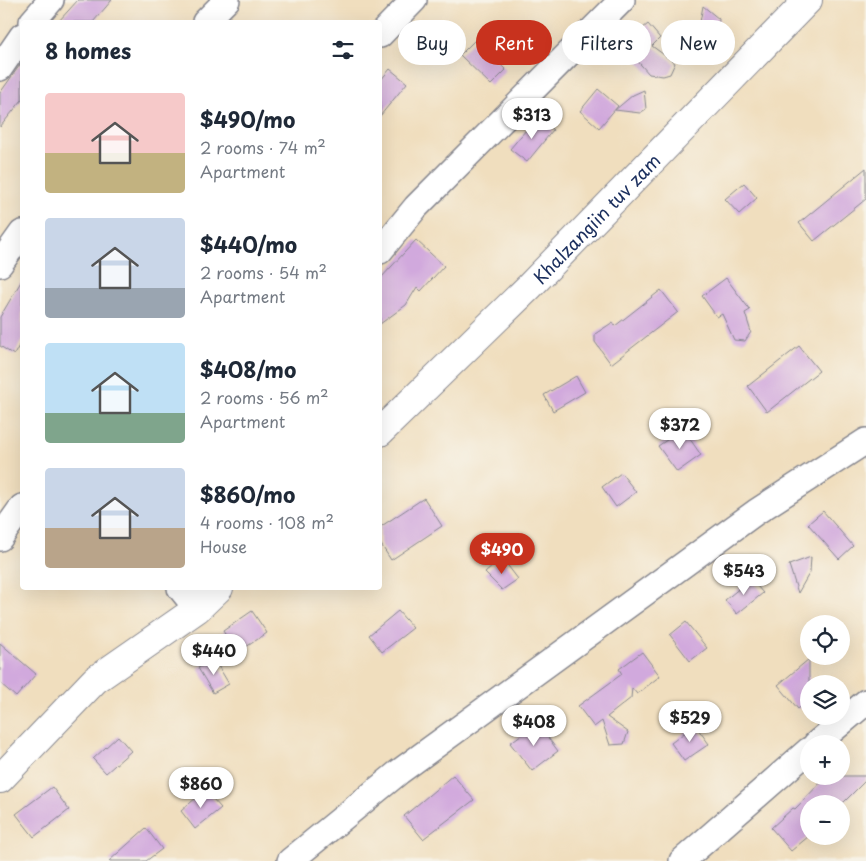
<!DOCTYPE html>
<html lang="en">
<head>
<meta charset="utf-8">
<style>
	body { margin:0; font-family:"Playpen Sans",sans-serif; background:#f2f2f3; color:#1f2937; height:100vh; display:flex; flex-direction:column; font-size:19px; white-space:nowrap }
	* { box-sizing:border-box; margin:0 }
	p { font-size:16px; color:#747a83 }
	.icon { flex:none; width:28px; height:28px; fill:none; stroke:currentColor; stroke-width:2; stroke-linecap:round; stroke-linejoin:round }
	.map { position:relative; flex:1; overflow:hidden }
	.drawer { position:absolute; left:20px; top:20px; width:362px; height:570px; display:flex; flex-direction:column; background:#fff; border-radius:5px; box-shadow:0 5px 20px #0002 }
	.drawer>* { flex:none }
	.guide { position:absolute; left:398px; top:20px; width:392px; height:45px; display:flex; gap:10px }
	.controls { position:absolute; left:800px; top:615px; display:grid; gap:10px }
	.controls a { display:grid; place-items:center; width:50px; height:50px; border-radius:50%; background:#fff; box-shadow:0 5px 20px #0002; font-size:25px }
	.price { position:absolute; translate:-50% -42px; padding:0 11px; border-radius:18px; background:#fff; color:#222; font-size:16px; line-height:32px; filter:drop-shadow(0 1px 2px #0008) }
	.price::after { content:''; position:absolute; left:50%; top:30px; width:15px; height:11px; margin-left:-8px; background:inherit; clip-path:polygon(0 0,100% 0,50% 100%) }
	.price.current { background:#c8321e; color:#fff }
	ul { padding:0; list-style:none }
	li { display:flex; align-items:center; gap:15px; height:125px; padding:0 25px }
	li span { display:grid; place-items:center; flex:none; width:140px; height:100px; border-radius:5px; color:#555 }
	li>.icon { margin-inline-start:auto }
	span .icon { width:60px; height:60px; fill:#fffc; stroke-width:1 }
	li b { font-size:21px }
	h2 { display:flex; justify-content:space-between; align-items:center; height:60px; padding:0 25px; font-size:21px }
	.tag { padding:0 18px; border-radius:22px; background:#fff; box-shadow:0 5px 20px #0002; font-size:18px; line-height:45px }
	.tag.current { background:#c8321e; color:#fff }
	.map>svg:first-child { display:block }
	.building { fill:#d1a9dd }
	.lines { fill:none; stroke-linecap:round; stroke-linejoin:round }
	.street-casing { stroke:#86868e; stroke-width:28 }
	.secondary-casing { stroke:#86868e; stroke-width:30 }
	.street { stroke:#fff; stroke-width:25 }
	.secondary { stroke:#fff; stroke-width:28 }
	.labels { text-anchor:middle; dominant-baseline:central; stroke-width:4; stroke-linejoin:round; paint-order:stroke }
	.street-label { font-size:18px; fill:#1b2f5e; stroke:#f7f3e8 }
</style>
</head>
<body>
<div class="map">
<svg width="866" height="861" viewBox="0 0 866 861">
	<rect width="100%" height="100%" fill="#f7f3e8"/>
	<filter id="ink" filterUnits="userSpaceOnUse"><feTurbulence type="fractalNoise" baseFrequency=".02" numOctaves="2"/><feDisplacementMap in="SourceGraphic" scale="10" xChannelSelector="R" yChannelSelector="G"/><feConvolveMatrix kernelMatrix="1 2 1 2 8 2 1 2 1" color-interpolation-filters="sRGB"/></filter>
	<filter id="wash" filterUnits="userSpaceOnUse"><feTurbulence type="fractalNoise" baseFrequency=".0096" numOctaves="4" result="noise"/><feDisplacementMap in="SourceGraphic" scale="20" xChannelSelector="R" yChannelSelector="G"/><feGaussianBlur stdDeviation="1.12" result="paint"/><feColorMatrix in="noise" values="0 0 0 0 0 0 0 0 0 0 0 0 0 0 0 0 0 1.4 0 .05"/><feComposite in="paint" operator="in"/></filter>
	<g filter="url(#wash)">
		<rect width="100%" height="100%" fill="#f0debe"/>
		<g id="blocks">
			<path class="building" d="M78,0H112L93,22H58Z
				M703,6L719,19L718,27L713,32L703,30L700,22Z
				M620,22L636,34L648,24L660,38L652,46L675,63L670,74L663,76L649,74L611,31Z
				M475,40L506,70L491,85L460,55Z
				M22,62V100L0,127V93Z
				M390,69L407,83L380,116V81Z
				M598,89L618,106L599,128L580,111Z
				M644,90L646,109L640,113L615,110L633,95Z
				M537,117L553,130L527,162L510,149Z
				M866,168V199L814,241L799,223Z
				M744,183L757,198L739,214L725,199Z
				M416,240L444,266L421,291L417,287L406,305L380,324V279Z
				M726,278L750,310L745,313L751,332L745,341L734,340L722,314L717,317L702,296Z
				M22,280V340L14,355L0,346V317Z
				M661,290L678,312L611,364L595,342V334L613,322L615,326Z
				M799,346L819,371L767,412L748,386Z
				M576,376L585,392L553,411L544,395Z
				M683,429L701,455L677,472L658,446Z
				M621,473L636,492L616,507L602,487Z
				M424,498L442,526L391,560L380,543V527Z
				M823,511L853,546L839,559L808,524Z
				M811,557L810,572L798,593L789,565Z
				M502,558L518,579L502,590L485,573Z
				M751,579L763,593L737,614L725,600Z
				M252,611L267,633L237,653L223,631Z
				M398,611L413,628L382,652L369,635Z
				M686,622L707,648L690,661L670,635Z
				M0,643L36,674L16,697L0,683Z
				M642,652L660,676L637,694L632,688L631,698L607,717L628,732L624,744L610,745L602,721L594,727L578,706L622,674L619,669Z
				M214,659L229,684L213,693L198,668Z
				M809,659V700L798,709L778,685Z
				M537,723L558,751L532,771L510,743Z
				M695,725L709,744L684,761L671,743Z
				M118,736L131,751L106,773L93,759Z
				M453,775L474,800L423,839L404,816Z
				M827,776H866V780L841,805L809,804V836L791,851L771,828L793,808L795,809Z
				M52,787L69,810L34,837L16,814Z
				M205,790L221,808L195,829L181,811Z
				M146,828L162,849L146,861H109Z"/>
		</g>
	</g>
	<g filter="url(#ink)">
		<use href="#blocks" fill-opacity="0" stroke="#86868e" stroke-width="1"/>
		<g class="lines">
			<defs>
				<path id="street" d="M32,22L51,0
					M205,22L227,0
					M380,35L414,0
					M0,68L22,36
					M380,251L416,207L622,0
					M0,264L22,233
					M0,538L22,507
					M180,588L197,609
					M816,744L866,702
					M290,861L399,772L756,512L866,441
					M682,861L809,750"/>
				<g id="secondary">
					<path id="s1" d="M380,432L529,287L808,0"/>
					<path d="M0,779L95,680L197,609L219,588"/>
				</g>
			</defs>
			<use href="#street" class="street-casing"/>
			<use href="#secondary" class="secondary-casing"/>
			<use href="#street" class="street"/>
			<use href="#secondary" class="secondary"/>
		</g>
	</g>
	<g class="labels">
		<g class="street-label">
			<text stroke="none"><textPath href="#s1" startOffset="304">Khalzangiin tuv zam</textPath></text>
		</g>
	</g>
</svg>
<div class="controls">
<a><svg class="icon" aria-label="locate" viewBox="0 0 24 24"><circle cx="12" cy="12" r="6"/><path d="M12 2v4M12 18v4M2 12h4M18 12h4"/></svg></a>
<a><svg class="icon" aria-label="layers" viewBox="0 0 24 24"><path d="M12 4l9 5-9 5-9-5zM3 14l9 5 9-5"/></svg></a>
<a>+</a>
<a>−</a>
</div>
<b class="price" style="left:532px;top:140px">$313</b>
<b class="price" style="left:680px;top:450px">$372</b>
<b class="price current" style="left:502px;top:575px">$490</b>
<b class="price" style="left:744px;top:596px">$543</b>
<b class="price" style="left:214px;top:676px">$440</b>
<b class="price" style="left:690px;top:743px">$529</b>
<b class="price" style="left:534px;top:747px">$408</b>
<b class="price" style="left:201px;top:809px">$860</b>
<div class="guide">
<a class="tag">Buy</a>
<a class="tag current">Rent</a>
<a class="tag">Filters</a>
<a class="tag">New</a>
</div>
<section class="drawer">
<h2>8 homes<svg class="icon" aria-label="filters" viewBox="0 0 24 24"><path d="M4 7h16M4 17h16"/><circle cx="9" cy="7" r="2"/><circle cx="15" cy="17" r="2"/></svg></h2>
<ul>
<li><span style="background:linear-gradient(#f6c9c9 60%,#c2b280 0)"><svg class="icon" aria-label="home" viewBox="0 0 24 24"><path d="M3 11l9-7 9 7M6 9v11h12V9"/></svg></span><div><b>$490/mo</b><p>2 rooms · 74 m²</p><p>Apartment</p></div></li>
<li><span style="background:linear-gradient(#c9d6e8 70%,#9aa5b1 0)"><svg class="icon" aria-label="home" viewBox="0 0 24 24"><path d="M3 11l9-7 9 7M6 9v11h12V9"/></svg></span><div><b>$440/mo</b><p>2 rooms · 54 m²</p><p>Apartment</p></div></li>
<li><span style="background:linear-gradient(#bfe0f5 70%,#7fa58c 0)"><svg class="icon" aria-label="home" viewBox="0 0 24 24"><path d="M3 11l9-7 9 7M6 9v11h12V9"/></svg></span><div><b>$408/mo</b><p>2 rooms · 56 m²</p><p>Apartment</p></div></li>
<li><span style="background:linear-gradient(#c9d6e8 60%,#b9a48a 0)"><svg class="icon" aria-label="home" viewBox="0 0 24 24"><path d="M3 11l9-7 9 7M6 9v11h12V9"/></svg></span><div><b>$860/mo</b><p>4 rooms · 108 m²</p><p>House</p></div></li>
</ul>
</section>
</div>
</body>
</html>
